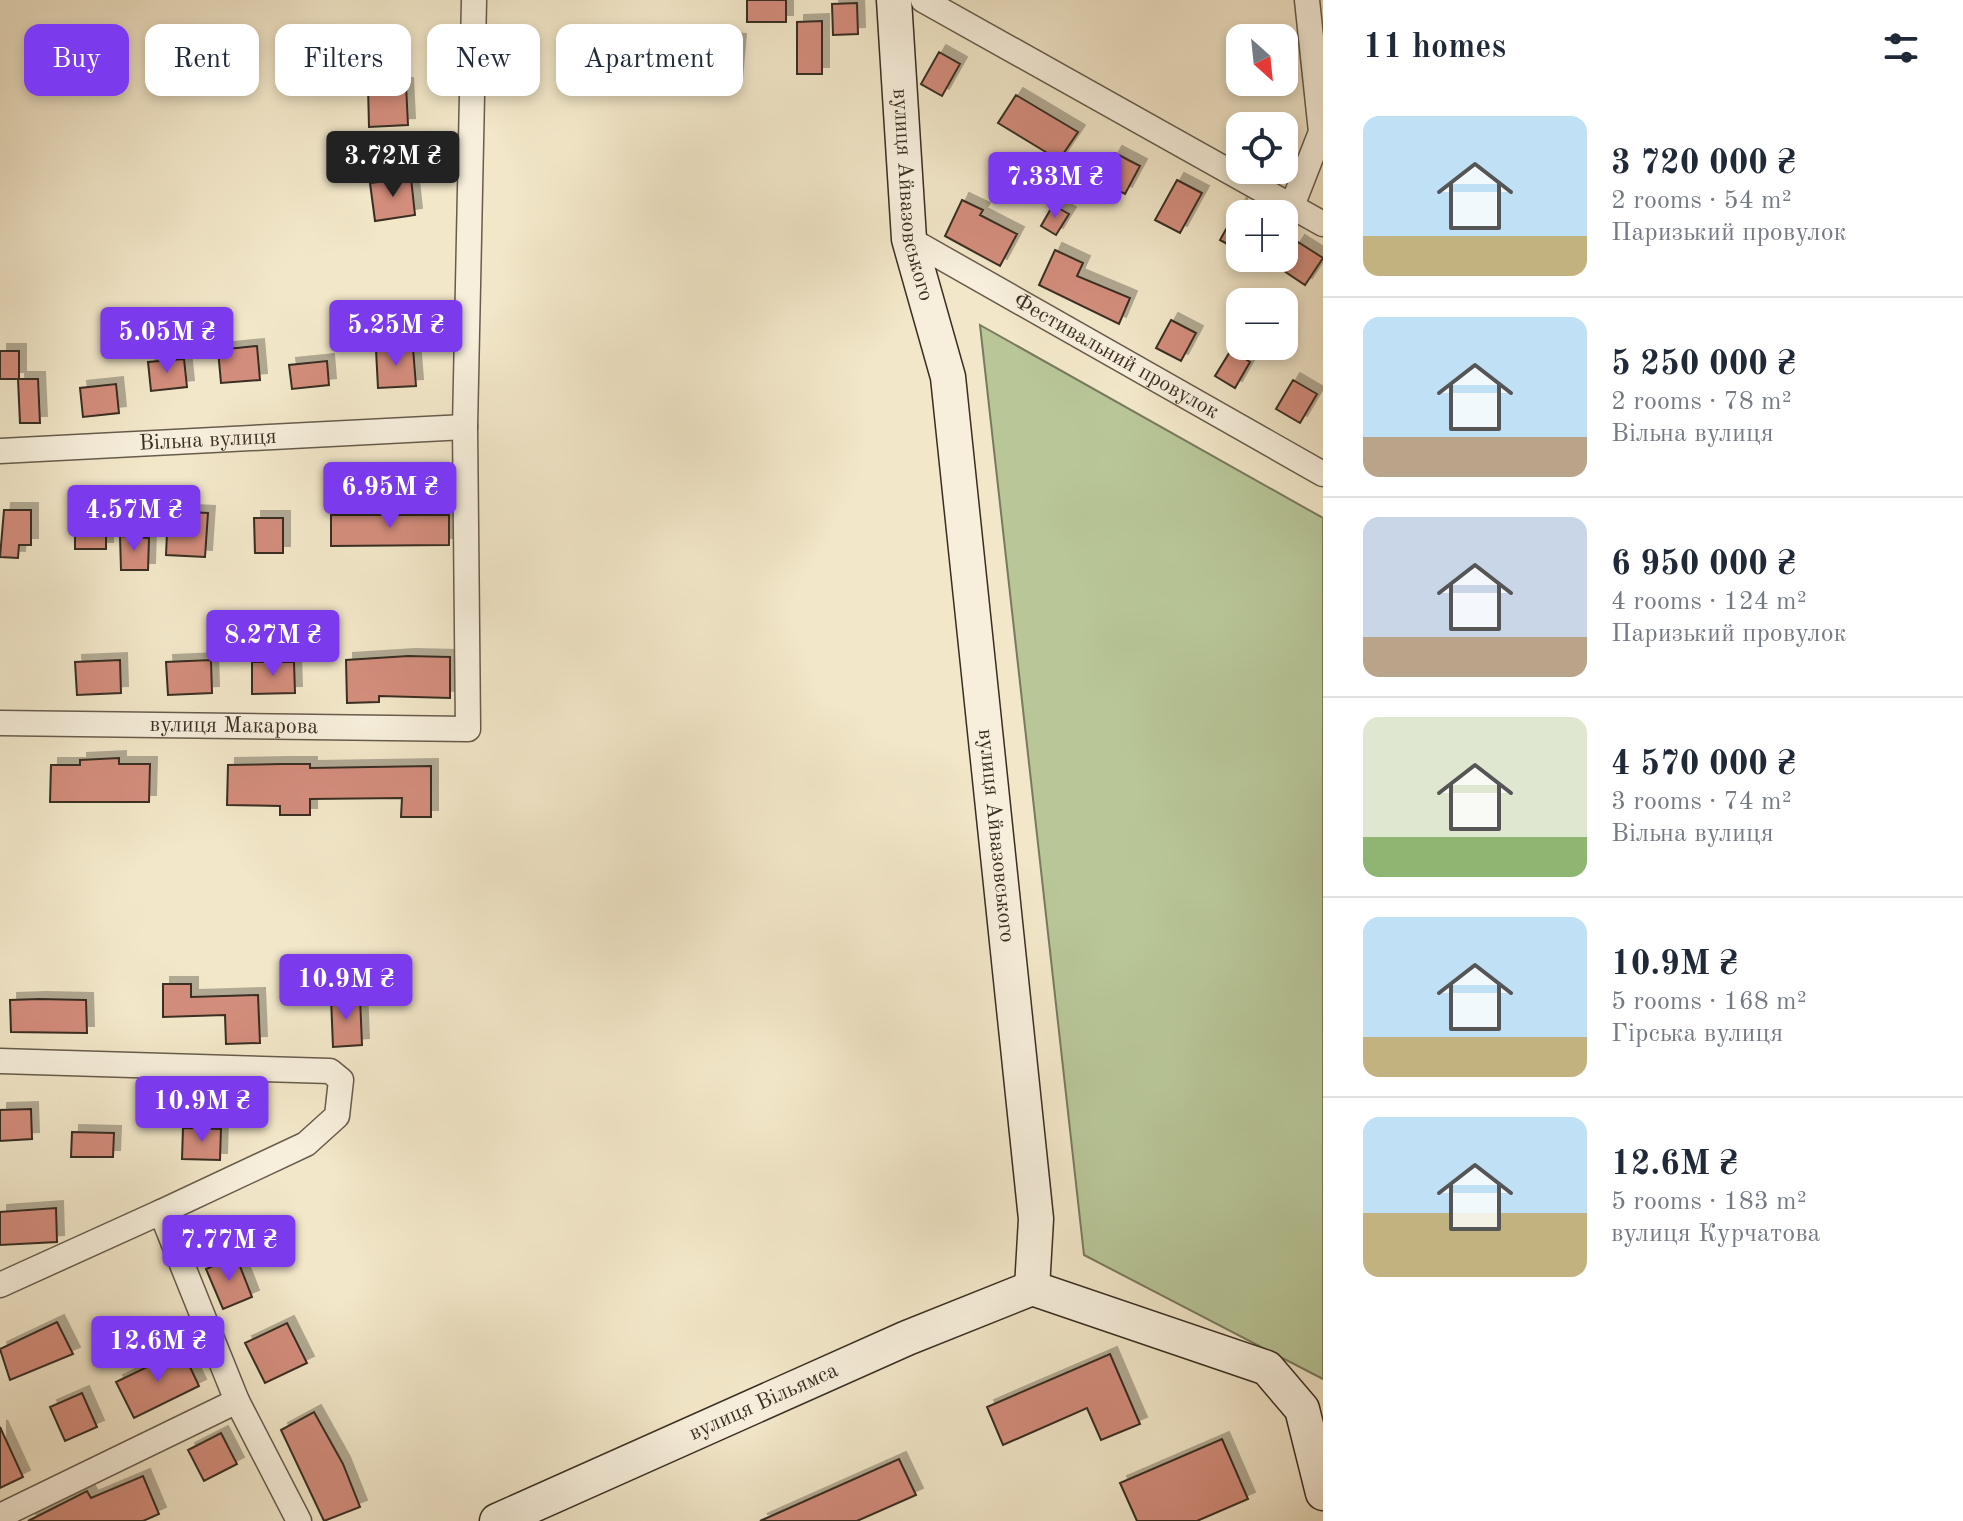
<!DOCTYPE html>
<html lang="en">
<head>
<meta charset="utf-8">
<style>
	body { margin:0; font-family:"Old Standard TT",serif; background:#f6f6f7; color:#1f2937; height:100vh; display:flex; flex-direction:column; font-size:30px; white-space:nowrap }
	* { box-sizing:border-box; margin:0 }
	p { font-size:26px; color:#747a83 }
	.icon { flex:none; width:44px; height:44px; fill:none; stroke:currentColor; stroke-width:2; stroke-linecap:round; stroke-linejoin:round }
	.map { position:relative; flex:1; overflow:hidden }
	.side { display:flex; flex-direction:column; background:#fff; width:640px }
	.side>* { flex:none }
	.top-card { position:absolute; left:24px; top:24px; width:760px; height:72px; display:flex; gap:16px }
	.needle { width:52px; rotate:153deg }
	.tools { position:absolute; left:1226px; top:24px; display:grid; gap:16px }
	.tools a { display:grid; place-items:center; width:72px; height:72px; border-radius:16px; background:#fff; box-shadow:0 4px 12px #0003; font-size:40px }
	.price { position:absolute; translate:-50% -68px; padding:0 18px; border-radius:8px; background:#7c3aed; color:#fff; font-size:26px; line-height:52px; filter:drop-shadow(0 2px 4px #0008) }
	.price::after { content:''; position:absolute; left:50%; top:48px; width:24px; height:18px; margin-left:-12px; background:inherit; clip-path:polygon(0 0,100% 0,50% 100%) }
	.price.selected { background:#222; color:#fff }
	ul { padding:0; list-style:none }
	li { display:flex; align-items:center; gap:24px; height:200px; padding:0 40px }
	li+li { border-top:2px solid #e0e1e3 }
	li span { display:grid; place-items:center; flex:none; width:224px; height:160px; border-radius:16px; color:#555 }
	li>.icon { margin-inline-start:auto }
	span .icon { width:96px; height:96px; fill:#fffc; stroke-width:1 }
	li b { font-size:34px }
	h2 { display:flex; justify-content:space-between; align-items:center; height:96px; padding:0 40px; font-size:34px }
	.pill { padding:0 28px; border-radius:16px; background:#fff; box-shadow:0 4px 12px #0003; font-size:28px; line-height:72px }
	.pill.selected { background:#7c3aed; color:#fff }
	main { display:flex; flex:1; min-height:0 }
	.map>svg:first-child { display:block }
	.green { fill:#b8c698; stroke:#787a5d; stroke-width:2 }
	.building { fill:#d38d7c; stroke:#392e22; stroke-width:2; filter:url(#shadow) }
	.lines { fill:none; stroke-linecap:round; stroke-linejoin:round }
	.street-casing { stroke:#675c4c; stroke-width:27 }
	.secondary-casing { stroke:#392e22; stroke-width:37 }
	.street { stroke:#f7efdc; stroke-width:24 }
	.secondary { stroke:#f7efdc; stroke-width:34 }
	.labels { text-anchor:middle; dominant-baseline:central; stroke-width:8; stroke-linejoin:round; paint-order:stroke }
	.street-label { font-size:22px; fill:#392e22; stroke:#f7efdc }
</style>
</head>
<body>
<main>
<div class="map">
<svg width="1323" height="1521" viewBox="0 0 1323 1521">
	<defs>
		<filter id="shadow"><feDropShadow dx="7" dy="-7" stdDeviation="0" flood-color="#0004"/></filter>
	</defs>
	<rect width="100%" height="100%" fill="#f2e7c9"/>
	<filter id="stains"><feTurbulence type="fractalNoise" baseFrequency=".0025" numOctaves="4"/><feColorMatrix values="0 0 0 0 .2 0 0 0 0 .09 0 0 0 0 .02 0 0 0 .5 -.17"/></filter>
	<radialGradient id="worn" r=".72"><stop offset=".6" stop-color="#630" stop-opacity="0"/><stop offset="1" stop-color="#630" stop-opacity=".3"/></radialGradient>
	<path class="green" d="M980,325L1323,518V1379L1084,1255Z"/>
	<path class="building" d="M747,0H786V22H747Z
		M857,3L858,34L833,35L832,4Z
		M822,21V74H797V22Z
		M717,39L739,41L735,85L712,82Z
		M939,52L960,64L942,96L921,84Z
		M406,85L408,125L369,127L368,87Z
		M1016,95L1078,132L1059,160L998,123Z
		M1115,153L1140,166L1125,194L1100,181Z
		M411,178L415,215L375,221L370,183Z
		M1177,180L1202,193L1180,233L1155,220Z
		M962,200L983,210L980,215L1017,234L1000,266L945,236Z
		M1240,204V251L1220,240Z
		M1053,205L1069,214L1056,235L1041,226Z
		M1298,242L1323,258L1305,285L1281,269Z
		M1055,250L1083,263L1077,276L1130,298L1119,324L1039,285Z
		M1171,320L1196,333L1181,361L1156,348Z
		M257,346L260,380L221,383L218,350Z
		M413,348L416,386L378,388L376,350Z
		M1231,350L1250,362L1235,388L1215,376Z
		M0,351H19V379H0Z
		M184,359L187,387L151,391L148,362Z
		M327,361L329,385L292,389L289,365Z
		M18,379H38L40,423H20Z
		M1293,380L1317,394L1300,423L1276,409Z
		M116,384L119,413L83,417L80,388Z
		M75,505H106V549H75Z
		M4,510H31V545H19L18,558L0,557Z
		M168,511L208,513L205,557L166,555Z
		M331,515H449V545L331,546Z
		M254,518H283V553H255Z
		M120,536L149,538L148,570H121Z
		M408,656L450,657V698L379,696V702L347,703L346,660Z
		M120,660L121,693L77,695L75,662Z
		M211,660L212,693L168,695L166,662Z
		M252,662H294L295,693L252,694Z
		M119,758V764H150L149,802H50L51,765H80V760Z
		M281,764H310V768L431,766V817H401L402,798L310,799V815H280V806L227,805L228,765Z
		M163,984H191V997L258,995L260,1043L226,1044L225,1015L163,1017Z
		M360,997L362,1045L333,1047L331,998Z
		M39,999L86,1000L87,1033L11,1032L10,1000Z
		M31,1109L32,1139L0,1141V1110Z
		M183,1128L221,1129L220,1160L182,1159Z
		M72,1132L114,1133L113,1157H71Z
		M56,1208L57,1242L0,1245V1212Z
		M236,1256L252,1297L223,1309L206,1269Z
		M57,1322L73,1354L10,1380L0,1349Z
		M287,1323L307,1363L265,1383L245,1343Z
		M182,1350L199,1386L134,1418L116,1382Z
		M1110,1354L1140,1424L1101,1440L1087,1408L1003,1445L987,1407Z
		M82,1393L97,1427L65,1441L50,1407Z
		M314,1412L343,1464L360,1507L324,1521L281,1430Z
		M0,1427L23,1477L0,1488Z
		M221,1433L237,1464L204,1481L188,1450Z
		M1222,1439L1248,1499L1197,1521H1137L1120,1483Z
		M899,1459L916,1495L857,1521H760Z
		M143,1476L159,1514L143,1521H28L87,1491L91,1498Z"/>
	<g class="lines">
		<defs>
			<g id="street">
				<path d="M923,0L1323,224"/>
				<path d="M1292,206L1321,132L1307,0"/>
				<path id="s1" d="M909,239L1323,474"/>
				<path id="s2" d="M0,451L465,427"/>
				<path id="s3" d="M0,723L468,729L465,427L474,0"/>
				<path d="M0,1061L330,1071L341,1080L337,1116L306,1144L161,1212"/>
				<path d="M0,1285L161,1212L237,1401L299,1521"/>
				<path d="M0,1516L237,1401"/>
			</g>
			<g id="secondary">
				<path id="s4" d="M894,0L909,239L948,377L1036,1219L1032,1288"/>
				<path d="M1032,1288L1267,1368L1302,1409L1323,1493"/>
				<path id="s5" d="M497,1521L907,1338L1032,1288"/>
			</g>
		</defs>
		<use href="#street" class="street-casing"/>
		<use href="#secondary" class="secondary-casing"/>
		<use href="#street" class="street"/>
		<use href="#secondary" class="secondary"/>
	</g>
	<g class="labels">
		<g class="street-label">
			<text stroke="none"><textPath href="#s4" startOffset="196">вулиця Айвазовського</textPath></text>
			<text stroke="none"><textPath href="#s1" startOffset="238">Фестивальний провулок</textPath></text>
			<text stroke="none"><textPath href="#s2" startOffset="208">Вільна вулиця</textPath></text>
			<text stroke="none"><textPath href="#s3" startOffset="234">вулиця Макарова</textPath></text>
			<text stroke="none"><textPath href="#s4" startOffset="844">вулиця Айвазовського</textPath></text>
			<text stroke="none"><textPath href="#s5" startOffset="292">вулиця Вільямса</textPath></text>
		</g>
	</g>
	<rect width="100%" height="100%" filter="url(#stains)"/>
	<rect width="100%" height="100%" fill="url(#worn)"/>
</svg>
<div class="tools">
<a><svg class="needle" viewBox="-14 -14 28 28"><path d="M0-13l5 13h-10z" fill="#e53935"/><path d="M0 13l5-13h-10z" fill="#747a83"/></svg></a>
<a><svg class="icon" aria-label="locate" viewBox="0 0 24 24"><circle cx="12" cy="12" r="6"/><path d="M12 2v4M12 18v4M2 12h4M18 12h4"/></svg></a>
<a>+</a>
<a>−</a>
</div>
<b class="price selected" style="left:393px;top:199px">3.72M ₴</b>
<b class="price" style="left:1055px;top:220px">7.33M ₴</b>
<b class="price" style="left:396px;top:368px">5.25M ₴</b>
<b class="price" style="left:167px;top:375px">5.05M ₴</b>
<b class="price" style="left:390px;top:530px">6.95M ₴</b>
<b class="price" style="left:134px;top:553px">4.57M ₴</b>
<b class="price" style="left:273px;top:678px">8.27M ₴</b>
<b class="price" style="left:346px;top:1022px">10.9M ₴</b>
<b class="price" style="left:202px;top:1144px">10.9M ₴</b>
<b class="price" style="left:229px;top:1283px">7.77M ₴</b>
<b class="price" style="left:158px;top:1384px">12.6M ₴</b>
<div class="top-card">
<a class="pill selected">Buy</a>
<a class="pill">Rent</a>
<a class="pill">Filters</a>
<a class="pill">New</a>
<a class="pill">Apartment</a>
</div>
</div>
<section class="side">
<h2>11 homes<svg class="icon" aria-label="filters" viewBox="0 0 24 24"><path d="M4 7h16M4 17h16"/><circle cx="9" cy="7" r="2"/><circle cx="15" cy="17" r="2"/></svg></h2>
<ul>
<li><span style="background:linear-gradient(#bfe0f5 75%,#c2b280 0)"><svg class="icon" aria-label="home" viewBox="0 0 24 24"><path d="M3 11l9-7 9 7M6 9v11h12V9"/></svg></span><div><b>3 720 000 ₴</b><p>2 rooms · 54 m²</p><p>Паризький провулок</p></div></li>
<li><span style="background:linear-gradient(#bfe0f5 75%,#b9a48a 0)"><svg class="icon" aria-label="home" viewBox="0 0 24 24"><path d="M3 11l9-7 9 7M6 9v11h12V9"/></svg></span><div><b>5 250 000 ₴</b><p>2 rooms · 78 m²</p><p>Вільна вулиця</p></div></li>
<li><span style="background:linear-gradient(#c9d6e8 75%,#b9a48a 0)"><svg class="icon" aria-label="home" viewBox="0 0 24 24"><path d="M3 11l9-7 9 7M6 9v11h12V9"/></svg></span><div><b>6 950 000 ₴</b><p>4 rooms · 124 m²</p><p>Паризький провулок</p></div></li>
<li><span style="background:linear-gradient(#dfe7d0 75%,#8fb573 0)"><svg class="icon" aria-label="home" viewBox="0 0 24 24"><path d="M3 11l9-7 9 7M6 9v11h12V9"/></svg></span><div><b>4 570 000 ₴</b><p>3 rooms · 74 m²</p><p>Вільна вулиця</p></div></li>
<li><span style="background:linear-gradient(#bfe0f5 75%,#c2b280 0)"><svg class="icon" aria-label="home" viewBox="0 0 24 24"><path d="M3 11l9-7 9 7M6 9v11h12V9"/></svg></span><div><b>10.9M ₴</b><p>5 rooms · 168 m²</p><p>Гірська вулиця</p></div></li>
<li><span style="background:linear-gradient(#bfe0f5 60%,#c2b280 0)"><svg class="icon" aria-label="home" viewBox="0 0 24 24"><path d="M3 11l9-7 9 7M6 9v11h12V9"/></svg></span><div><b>12.6M ₴</b><p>5 rooms · 183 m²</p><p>вулиця Курчатова</p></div></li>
</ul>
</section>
</main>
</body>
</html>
